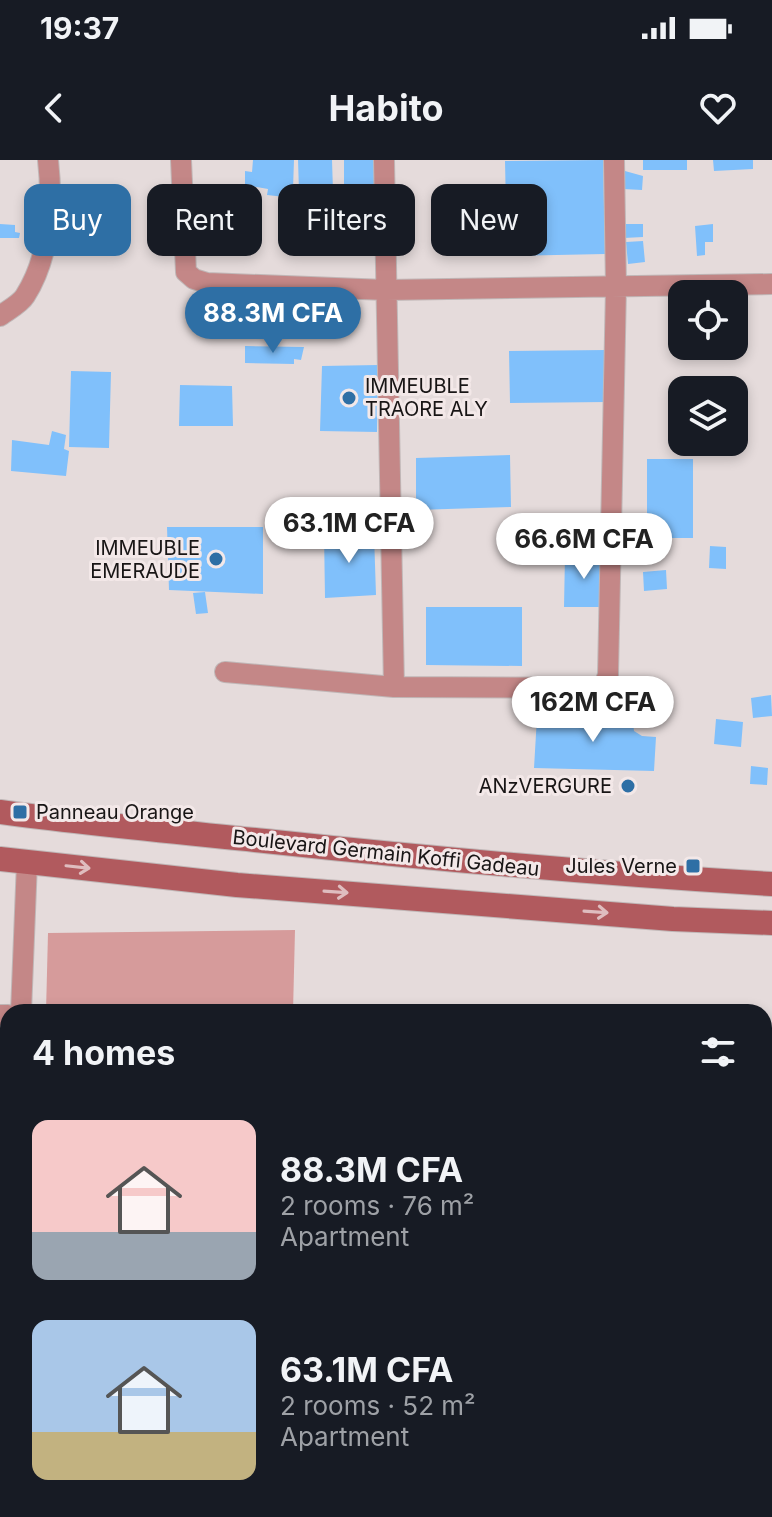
<!DOCTYPE html>
<html lang="en">
<head>
<meta charset="utf-8">
<style>
	body { margin:0; font-family:Inter,sans-serif; background:#20242c; color:#f1f3f6; height:100vh; display:flex; flex-direction:column; font-size:30px; white-space:nowrap }
	* { box-sizing:border-box; margin:0 }
	p { font-size:26px; color:#9ea1a6 }
	.icon { flex:none; width:44px; height:44px; fill:none; stroke:currentColor; stroke-width:2; stroke-linecap:round; stroke-linejoin:round }
	.map { position:relative; flex:1; overflow:hidden }
	.side { position:absolute; left:0px; top:844px; width:772px; height:514px; display:flex; flex-direction:column; background:#171b24; border-radius:24px 24px 0 0; box-shadow:0 4px 12px #0003 }
	.side>* { flex:none }
	.top-card { position:absolute; left:24px; top:24px; width:724px; height:72px; display:flex; gap:16px }
	.fabs { position:absolute; left:668px; top:120px; display:grid; gap:16px }
	.fabs a { display:grid; place-items:center; width:80px; height:80px; border-radius:16px; background:#171b24; box-shadow:0 4px 12px #0003; font-size:40px }
	.price { position:absolute; translate:-50% -68px; padding:0 18px; border-radius:28px; background:#fff; color:#222; font-size:26px; line-height:52px; filter:drop-shadow(0 2px 4px #0008) }
	.price::after { content:''; position:absolute; left:50%; top:48px; width:24px; height:18px; margin-left:-12px; background:inherit; clip-path:polygon(0 0,100% 0,50% 100%) }
	.price.active { background:#2e6fa5; color:#fff }
	ul { padding:0; list-style:none }
	li { display:flex; align-items:center; gap:24px; height:200px; padding:0 32px }
	li span { display:grid; place-items:center; flex:none; width:224px; height:160px; border-radius:16px; color:#555 }
	li>.icon { margin-inline-start:auto }
	span .icon { width:96px; height:96px; fill:#fffc; stroke-width:1 }
	li b { font-size:34px }
	h2 { display:flex; justify-content:space-between; align-items:center; height:96px; padding:0 32px; font-size:34px }
	.pill { padding:0 28px; border-radius:16px; background:#171b24; box-shadow:0 4px 12px #0003; font-size:28px; line-height:72px }
	.pill.active { background:#2e6fa5; color:#fff }
	.status { display:flex; justify-content:space-between; align-items:center; height:56px; padding:0 40px; background:#171b24; direction:ltr }
	.status svg { height:22px; fill:currentColor }
	header { display:flex; justify-content:space-between; align-items:center; height:104px; padding:0 32px; background:#171b24; font-size:36px; font-weight:700 }
	.map>svg:first-child { display:block }
	.green { fill:#d69b9b }
	.building { fill:#80c0fb }
	.lines { fill:none; stroke-linecap:round; stroke-linejoin:round }
	.street-casing { stroke:#c0b7b7; stroke-width:22 }
	.secondary-casing { stroke:#c0b7b7; stroke-width:26 }
	.path { stroke:#938c8c; stroke-width:4; stroke-dasharray:6 6; stroke-linecap:butt }
	.street { stroke:#c48787; stroke-width:20 }
	.secondary { stroke:#b15a5e; stroke-width:24 }
	.oneway { stroke:#dfbdbf }
	.poi-dot { fill:#2e6fa5; stroke:#f3e8e8; stroke-width:3 }
	.labels { text-anchor:middle; dominant-baseline:central; stroke-width:6; stroke-linejoin:round; paint-order:stroke }
	.poi-label { font-size:20px; fill:#181515; stroke:#f3e8e8; text-anchor:end }
	.street-label { font-size:20px; fill:#181515; stroke:#f3e8e8 }
</style>
</head>
<body>
<div class="status"><b>19:37</b><svg viewBox="0 0 49 12"><path d="M0 12V9h3v3zM5 12V6h3v6zM10 12V3h3v9zM15 12V0h3v12zM26 1h20v11H26zM47 4h2v5h-2z"/></svg></div>
<header><svg class="icon" aria-label="back" viewBox="0 0 24 24"><path d="M15 5l-7 7 7 7"/></svg>Habito<svg class="icon" aria-label="heart" viewBox="0 0 24 24"><path d="M12 20l-8-8c-3-5 5-10 8-4 3-6 11-1 8 4z"/></svg></header>
<div class="map">
<svg width="772" height="1357" viewBox="0 0 772 1357">
	<rect width="100%" height="100%" fill="#e5dbdb"/>
	<path class="green" d="M295,770L293,852H46L48,773Z"/>
	<path class="building" d="M253,0H294L293,29L284,28L285,37L267,35L268,29L245,25V11L252,12Z
		M298,0H332L333,31L322,30V38H309V31H299Z
		M344,0H378V31H367V38H355V31H344Z
		M603,0L605,94L507,96L505,1Z
		M643,0H687V10H643Z
		M713,0H753V9L714,11Z
		M625,11L643,16L642,30L623,29Z
		M0,64L15,65V72L20,73L19,78H0Z
		M623,64H643V77L624,78Z
		M713,64V82H705V95L697,96L695,66Z
		M643,81L645,102L628,104L626,82Z
		M245,186L304,187L301,200L294,199V204L245,203Z
		M606,190L607,242L510,243L509,191Z
		M378,205L377,272L320,271L322,206Z
		M71,211L111,212L109,288L69,287Z
		M180,225L232,226L233,266H179Z
		M52,271L66,275L64,289L69,291L66,316L11,311L12,280L49,285Z
		M510,295L511,347L416,350V298Z
		M647,299H693V378H647Z
		M167,367H263V434L169,430Z
		M324,373L374,374L376,435L325,438Z
		M710,386L726,387V409L709,408Z
		M565,395H603L602,447H564Z
		M666,410L667,429L644,431L643,412Z
		M205,432L208,453L196,454L193,433Z
		M426,447H522V506L426,505Z
		M771,535L772,556L753,558L751,538Z
		M632,556L634,571L642,576L656,577L654,611L534,608L537,557Z
		M716,559L743,562L741,587L714,584Z
		M751,606L768,608L767,625L750,624Z
		M764,942H772V1196H764Z
		M771,1296L772,1349L764,1350V1297Z
		M92,1350H136V1357H93Z"/>
	<g class="lines">
		<defs>
			<path id="street" d="M181,0L186,112L194,119L207,123L386,130L772,124
				M384,0L394,527
				M0,156C8,150 20,144 25,136C50,97 53,44 48,0
				M225,512L394,527L599,528L605,523L608,515L616,127L614,0
				M21,852L27,702
				M0,855H8
				M32,1350V1357"/>
			<path id="secondary" d="M0,652C88,664 177,672 265,681C434,699 603,714 772,724
				M0,699L237,725L673,759L772,763"/>
		</defs>
		<use href="#street" class="street-casing"/>
		<use href="#secondary" class="secondary-casing"/>
		<path class="path" d="M185,1357L186,1350"/>
		<use href="#street" class="street"/>
		<use href="#secondary" class="secondary"/>
	</g>
	<defs><path id="oneway-shaft" d="M-6 0H5M1.5-3L5.5 0L1.5 3" fill="none" stroke-width="1.6" stroke-linecap="round" stroke-linejoin="round" transform="scale(2)"/></defs>
	<g class="oneway">
		<use href="#oneway-shaft" transform="translate(78 707) rotate(6)"/>
		<use href="#oneway-shaft" transform="translate(336 732) rotate(4)"/>
		<use href="#oneway-shaft" transform="translate(596 752) rotate(4)"/>
	</g>
	<g class="poi-dot">
		<circle cx="349" cy="238" r="8"/>
		<circle cx="216" cy="399" r="8"/>
		<circle cx="628" cy="626" r="8"/>
		<rect x="12" y="644" width="16" height="16" rx="4"/>
		<rect x="685" y="698" width="16" height="16" rx="4"/>
	</g>
	<g class="labels">
		<g class="poi-label">
			<text x="365" y="226" text-anchor="start">IMMEUBLE<tspan x="365" dy="23">TRAORE ALY</tspan></text>
			<text x="200" y="388">IMMEUBLE<tspan x="200" dy="23">EMERAUDE</tspan></text>
			<text x="612" y="626">ANzVERGURE</text>
			<text x="36" y="652" text-anchor="start">Panneau Orange</text>
			<text x="677" y="706">Jules Verne</text>
		</g>
		<g class="street-label">
			<text transform="translate(386 693) rotate(6)">Boulevard Germain Koffi Gadeau</text>
		</g>
	</g>
</svg>
<div class="fabs">
<a><svg class="icon" aria-label="locate" viewBox="0 0 24 24"><circle cx="12" cy="12" r="6"/><path d="M12 2v4M12 18v4M2 12h4M18 12h4"/></svg></a>
<a><svg class="icon" aria-label="layers" viewBox="0 0 24 24"><path d="M12 4l9 5-9 5-9-5zM3 14l9 5 9-5"/></svg></a>
</div>
<b class="price active" style="left:273px;top:195px">88.3M CFA</b>
<b class="price" style="left:349px;top:405px">63.1M CFA</b>
<b class="price" style="left:584px;top:421px">66.6M CFA</b>
<b class="price" style="left:593px;top:584px">162M CFA</b>
<div class="top-card">
<a class="pill active">Buy</a>
<a class="pill">Rent</a>
<a class="pill">Filters</a>
<a class="pill">New</a>
</div>
<section class="side">
<h2>4 homes<svg class="icon" aria-label="filters" viewBox="0 0 24 24"><path d="M4 7h16M4 17h16"/><circle cx="9" cy="7" r="2"/><circle cx="15" cy="17" r="2"/></svg></h2>
<ul>
<li><span style="background:linear-gradient(#f6c9c9 70%,#9aa5b1 0)"><svg class="icon" aria-label="home" viewBox="0 0 24 24"><path d="M3 11l9-7 9 7M6 9v11h12V9"/></svg></span><div><b>88.3M CFA</b><p>2 rooms · 76 m²</p><p>Apartment</p></div></li>
<li><span style="background:linear-gradient(#a9c7e8 70%,#c2b280 0)"><svg class="icon" aria-label="home" viewBox="0 0 24 24"><path d="M3 11l9-7 9 7M6 9v11h12V9"/></svg></span><div><b>63.1M CFA</b><p>2 rooms · 52 m²</p><p>Apartment</p></div></li>
</ul>
</section>
</div>
</body>
</html>
